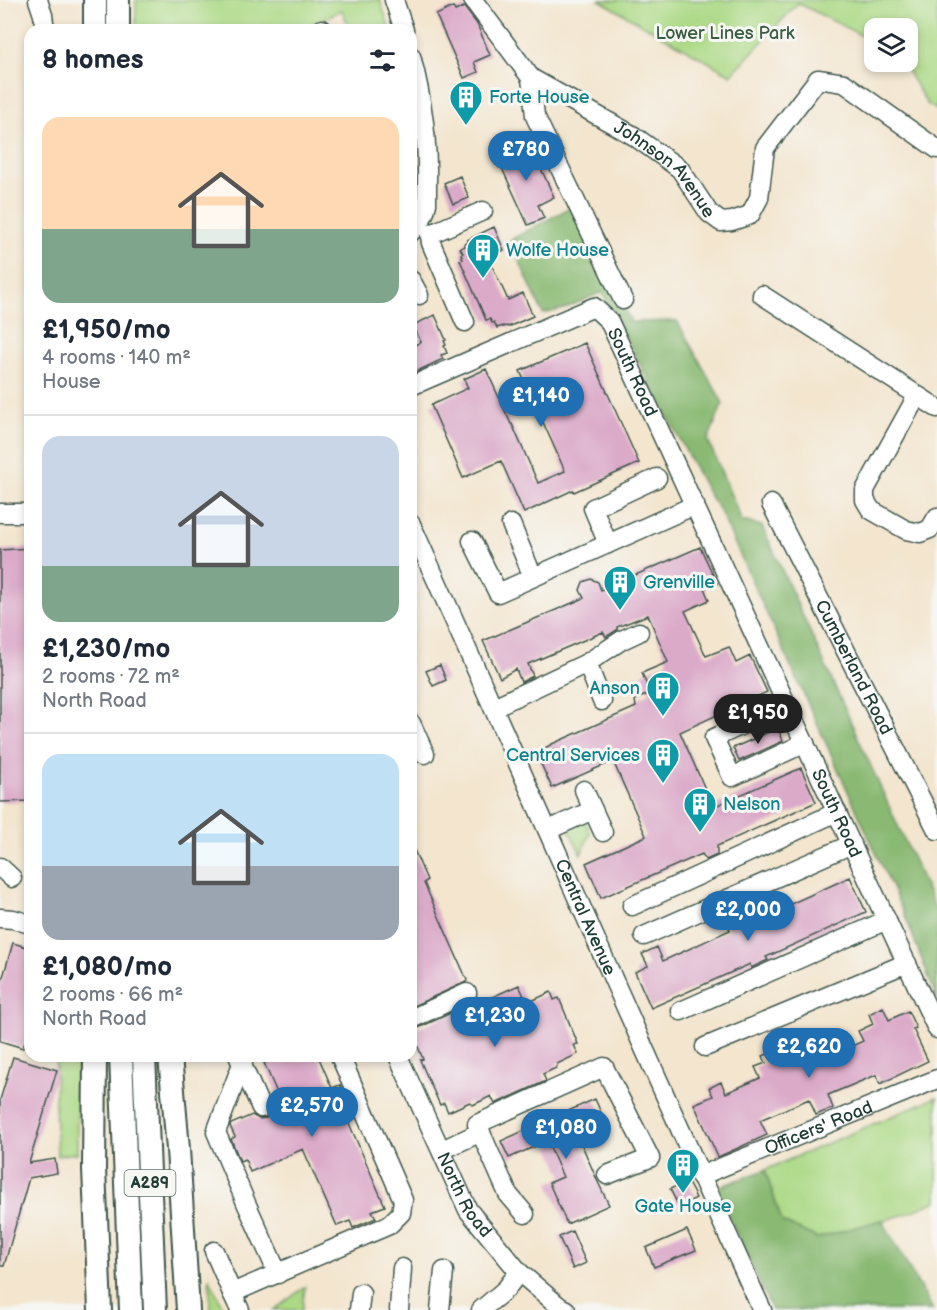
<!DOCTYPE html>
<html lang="en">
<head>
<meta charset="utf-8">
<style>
	body { margin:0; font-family:"Balsamiq Sans",sans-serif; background:#f2f2f3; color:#1f2937; height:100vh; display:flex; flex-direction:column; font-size:22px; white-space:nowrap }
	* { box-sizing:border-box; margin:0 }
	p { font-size:20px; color:#747a83 }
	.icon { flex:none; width:33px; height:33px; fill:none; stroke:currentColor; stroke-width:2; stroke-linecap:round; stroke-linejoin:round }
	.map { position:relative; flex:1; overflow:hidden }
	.details { position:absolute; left:24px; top:24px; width:393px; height:1038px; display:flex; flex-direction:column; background:#fff; border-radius:18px; box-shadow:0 3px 9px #0003 }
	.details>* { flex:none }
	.fabs { position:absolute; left:864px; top:18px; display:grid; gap:12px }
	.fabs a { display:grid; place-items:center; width:54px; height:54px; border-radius:12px; background:#fff; box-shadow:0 3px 9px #0003; font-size:30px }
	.price { position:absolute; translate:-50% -51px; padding:0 14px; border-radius:21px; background:#1f6fb2; color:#fff; font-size:20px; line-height:39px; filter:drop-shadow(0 2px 3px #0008) }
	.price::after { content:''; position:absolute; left:50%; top:36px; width:18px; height:14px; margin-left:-9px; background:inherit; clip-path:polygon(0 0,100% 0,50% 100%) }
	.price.active { background:#222; color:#fff }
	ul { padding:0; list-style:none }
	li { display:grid; align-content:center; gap:12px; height:318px; padding:0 18px }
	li+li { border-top:2px solid #e0e1e3 }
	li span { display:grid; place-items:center; height:186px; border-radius:18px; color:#555 }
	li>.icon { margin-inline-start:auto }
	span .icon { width:108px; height:108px; fill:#fffc; stroke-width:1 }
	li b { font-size:26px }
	h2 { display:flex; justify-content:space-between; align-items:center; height:72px; padding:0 18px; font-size:26px }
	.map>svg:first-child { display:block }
	.green { fill:#acd985; stroke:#668b5c; stroke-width:1.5 }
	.forest { fill:#89b972; stroke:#547b53; stroke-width:1.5 }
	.building { fill:#dbaac9 }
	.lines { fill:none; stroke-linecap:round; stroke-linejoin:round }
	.minor-casing { stroke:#3f564b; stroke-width:21 }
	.major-casing { stroke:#3f564b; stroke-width:26 }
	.minor { stroke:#fff; stroke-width:18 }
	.major { stroke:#fff; stroke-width:22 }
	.labels { text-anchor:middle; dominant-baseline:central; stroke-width:6; stroke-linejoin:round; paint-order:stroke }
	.shield { fill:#f6f6f2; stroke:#60746d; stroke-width:1.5 }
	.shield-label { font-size:16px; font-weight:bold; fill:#1f3d34 }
	.park-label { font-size:18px; fill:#3b5c44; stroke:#f6f6f2 }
	.culture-label { font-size:18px; fill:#0d838f; stroke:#f6f6f2; text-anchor:start }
	.street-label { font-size:18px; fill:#1f3d34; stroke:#f6f6f2 }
</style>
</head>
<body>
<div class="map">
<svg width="937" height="1310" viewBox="0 0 937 1310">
	<rect width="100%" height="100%" fill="#f6f6f2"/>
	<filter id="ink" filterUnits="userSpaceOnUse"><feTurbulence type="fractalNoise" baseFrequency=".0167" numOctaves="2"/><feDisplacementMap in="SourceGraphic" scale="12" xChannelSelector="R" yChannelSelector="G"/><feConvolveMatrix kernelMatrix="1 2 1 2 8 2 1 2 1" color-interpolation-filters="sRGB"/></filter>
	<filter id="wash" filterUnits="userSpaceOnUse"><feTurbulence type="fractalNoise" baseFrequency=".008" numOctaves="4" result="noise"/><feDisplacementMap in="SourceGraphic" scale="24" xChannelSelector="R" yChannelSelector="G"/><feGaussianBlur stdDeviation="1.35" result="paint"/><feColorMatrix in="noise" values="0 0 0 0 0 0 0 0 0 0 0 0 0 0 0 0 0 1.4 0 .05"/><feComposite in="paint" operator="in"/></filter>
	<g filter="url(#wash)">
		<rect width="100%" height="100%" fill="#f3e5ce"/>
		<path class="green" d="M136,0H380L390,30H350L342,10L300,30H136Z
			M599,0H937V110L927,104L902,62H908V28H874V42L798,3L731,75Z
			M584,819L590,833L581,854L567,826Z
			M56,1056H77V1153L57,1156L55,1104Z
			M937,1097V1201L906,1214L818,1238L782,1222L765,1170Z
			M209,1277L224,1310H211Z
			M305,1287L302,1310H274Z"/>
		<path class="forest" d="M571,207L631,322L677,321L723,403L708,440L742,521L762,526L933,903L937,914V1000L908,923L719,509L709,495L602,292L564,309L543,314L510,240Z
			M765,1170L782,1222L818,1238L882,1220L933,1310H772L716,1188Z"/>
		<g id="blocks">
			<path class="building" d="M453,7L455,11L464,7L477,24L490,55L474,62L478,72L464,78L436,15Z
				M514,146L517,154L531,147L554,197L538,205L544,218L528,225L496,155Z
				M460,176L469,198L453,204L444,183Z
				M494,227L504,250L488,257L508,300L523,293L533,316L508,327L507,326L503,327V326L497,328L494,322L492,323L490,319L486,320L460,260L463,259L461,254L463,253L460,248L465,246L464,244L468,242L467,240Z
				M435,315L446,340L444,341L446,345L444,346L447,353L441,355L443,359L411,374V347L421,342L413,325Z
				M585,343L639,463L574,492L573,490L524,513L501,461L463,478L431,405L468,388L464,379L486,369L511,424H512L538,483L565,471L520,371Z
				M700,547L717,583L704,588L709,600L685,611L706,656L729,647L736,663L750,656L767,692L680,732L713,807L801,768L816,802L717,846V855L706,860L702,854L601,898L586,863L646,836L613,761L552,788L536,753L552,744L636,707L635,700L650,693L642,673L668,662L648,615L617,627V630L606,637L603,632L528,664L533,676L521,682L516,669L500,678L483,641L584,598L580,590L583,582L591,579L598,582L601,590Z
				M30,548V801L0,802V550Z
				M440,665L446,680L433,686L426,671Z
				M778,728L783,741L739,761L733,748Z
				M411,843L427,880L424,883L467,980L466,982L411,1007Z
				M850,877L866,912L766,957L768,960L751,968L750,964L651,1008L635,972L648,966L642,954L657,947L663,961L730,930L723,914L737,907L745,904L753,921Z
				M13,943L30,948V1026L23,1048L0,1041V987Z
				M519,985L527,1003L551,992L554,1000L559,998L578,1044L574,1045L578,1054L557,1064L556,1068L543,1074L546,1081L495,1104L491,1096L473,1105L470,1102L448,1112L444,1103L440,1105L426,1074L420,1060L423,1059L411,1030L416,1029L455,1011L454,1014Z
				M883,1007L889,1020L908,1011L916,1028L913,1029L928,1061L880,1084L876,1075L828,1095L833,1108L816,1115L809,1099L760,1120L767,1135L718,1157L694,1104L713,1096L709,1088L721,1082L726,1093L760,1078L755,1067L766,1063L763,1056L814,1034L817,1042L830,1036L837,1053L863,1041L858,1031L873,1024L869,1014Z
				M281,1056H318L332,1088L340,1085L355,1118L348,1121L385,1206L372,1211L376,1218L353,1228L350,1221L337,1226L303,1149L250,1172L245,1159L240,1161L231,1139L235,1137L230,1126L231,1124L252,1115L259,1119L266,1118L270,1114L272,1106L281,1102L264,1063Z
				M13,1057L57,1070L29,1163L55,1159L57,1173L29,1178L4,1266H0V1100Z
				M595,1099L603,1117L575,1129L597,1180L609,1205L567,1224L549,1183L563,1177L547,1141L509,1158L501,1141Z
				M687,1181L696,1198L679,1207L670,1189Z
				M687,1230L696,1250L654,1267L646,1248Z
				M572,1231L586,1263L573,1269L559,1237Z"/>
		</g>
	</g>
	<g filter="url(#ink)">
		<use href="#blocks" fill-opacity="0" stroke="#3f564b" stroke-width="1.5"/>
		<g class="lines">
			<defs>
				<g id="minor">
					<path d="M38,0L43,15L45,30"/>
					<path d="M394,0L404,30"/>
					<path id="s1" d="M473,0L531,78L634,136L680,169L709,213L721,222L732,221L750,215L759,198L765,148L818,79L844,83L937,149"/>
					<path d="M322,29V30"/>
					<path d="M411,56C422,97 428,143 427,185C427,192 427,198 427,204C425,215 419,225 411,232"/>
					<path d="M531,78L535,116L623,300"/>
					<path d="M430,236L431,243L465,322"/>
					<path d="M430,236L433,233L483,211"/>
					<path d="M411,280L419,295"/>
					<path d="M762,295L937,408"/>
					<path id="s2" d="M411,386L594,307L609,321L937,1029"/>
					<path d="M917,396L865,490V500L871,510L906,530L920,533L930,529L937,517"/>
					<path id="s3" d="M771,504L937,830"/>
					<path d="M0,513H30"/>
					<path id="s4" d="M411,524C529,785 642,1049 762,1310"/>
					<path d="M511,524L533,577"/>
					<path d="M472,541L498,593L695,505"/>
					<path d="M608,544L593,508L657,478"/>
					<path d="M587,663L622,640L639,632"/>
					<path d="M787,704L714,738L732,777L805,743"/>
					<path d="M494,707L587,663L602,701"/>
					<path d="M411,723L425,754"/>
					<path d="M584,790L603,832"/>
					<path d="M548,830L593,810"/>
					<path d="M0,867L12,878"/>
					<path d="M632,906L837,812"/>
					<path d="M0,918L13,919L30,924"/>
					<path d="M644,936L852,844"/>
					<path d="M681,1011L887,920"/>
					<path d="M411,1019L467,993"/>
					<path d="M705,1047L907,963"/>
					<path d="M245,1056L216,1132L247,1205L278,1274"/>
					<path id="s5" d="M398,1056L468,1210L519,1272L560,1307L566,1310"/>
					<path d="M239,1058L261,1108"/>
					<path d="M442,1150L481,1132"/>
					<path id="s6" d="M700,1176L937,1079"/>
					<path d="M525,1214L508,1194L477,1124L604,1067L650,1158L607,1175"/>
					<path d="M214,1251L232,1293"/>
					<path d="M240,1310L232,1293L389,1225L401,1213L403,1200L340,1056"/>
					<path d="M359,1310L361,1293"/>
					<path d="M399,1310L402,1268"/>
					<path d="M440,1310L444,1271"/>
					<path d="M481,1310L506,1289L519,1272"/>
				</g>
				<path id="major" d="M95,0V30
					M118,0V30
					M95,1056L94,1169L100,1310
					M121,1056L131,1310
					M144,1056L155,1310
					M170,1056L178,1149L188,1310"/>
			</defs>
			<use href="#minor" class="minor-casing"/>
			<use href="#major" class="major-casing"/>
			<use href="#minor" class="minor"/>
			<use href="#major" class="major"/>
		</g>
	</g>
	<defs>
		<symbol id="building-pin" viewBox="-11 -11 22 30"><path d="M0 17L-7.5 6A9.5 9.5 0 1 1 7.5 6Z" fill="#0f9aa8" stroke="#f6f6f2"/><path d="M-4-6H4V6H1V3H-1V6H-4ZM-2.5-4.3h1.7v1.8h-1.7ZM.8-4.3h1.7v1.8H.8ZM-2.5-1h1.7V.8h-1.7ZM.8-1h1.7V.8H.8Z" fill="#fff"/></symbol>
	</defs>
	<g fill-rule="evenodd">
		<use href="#building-pin" x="447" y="78" width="38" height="52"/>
		<use href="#building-pin" x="464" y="231" width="38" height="52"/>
		<use href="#building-pin" x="601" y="563" width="38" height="52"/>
		<use href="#building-pin" x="644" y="669" width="38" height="52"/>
		<use href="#building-pin" x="644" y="736" width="38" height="52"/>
		<use href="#building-pin" x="681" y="785" width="38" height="52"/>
		<use href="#building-pin" x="664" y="1146" width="38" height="52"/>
	</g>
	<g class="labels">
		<rect class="shield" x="124.5" y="1170" width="51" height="26" rx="4.5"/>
		<g class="shield-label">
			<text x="150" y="1183">A289</text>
		</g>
		<g class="park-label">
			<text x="725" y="33">Lower Lines Park</text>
		</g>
		<g class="culture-label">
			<text x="489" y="97">Forte House</text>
			<text x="506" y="250">Wolfe House</text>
			<text x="643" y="582">Grenville</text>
			<text x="640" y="688" text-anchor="end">Anson</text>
			<text x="640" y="755" text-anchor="end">Central Services</text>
			<text x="723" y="804">Nelson</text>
			<text x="683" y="1206" text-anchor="middle">Gate House</text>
		</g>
		<g class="street-label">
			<text stroke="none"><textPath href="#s1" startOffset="261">Johnson Avenue</textPath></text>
			<text stroke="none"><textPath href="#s2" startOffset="276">South Road</textPath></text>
			<text stroke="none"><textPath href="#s3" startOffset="183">Cumberland Road</textPath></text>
			<text stroke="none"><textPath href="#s2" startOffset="762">South Road</textPath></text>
			<text stroke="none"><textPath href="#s4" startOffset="430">Central Avenue</textPath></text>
			<text stroke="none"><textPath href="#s6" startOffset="128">Officers' Road</textPath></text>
			<text stroke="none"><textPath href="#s5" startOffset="154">North Road</textPath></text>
		</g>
	</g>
</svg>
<div class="fabs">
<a><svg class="icon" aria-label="layers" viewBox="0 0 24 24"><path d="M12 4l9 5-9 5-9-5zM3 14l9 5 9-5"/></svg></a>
</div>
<b class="price" style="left:526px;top:182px">£780</b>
<b class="price" style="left:541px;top:428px">£1,140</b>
<b class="price active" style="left:758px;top:745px">£1,950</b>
<b class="price" style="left:748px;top:942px">£2,000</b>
<b class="price" style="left:495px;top:1048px">£1,230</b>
<b class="price" style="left:809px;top:1079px">£2,620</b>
<b class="price" style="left:312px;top:1138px">£2,570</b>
<b class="price" style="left:566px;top:1160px">£1,080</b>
<section class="details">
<h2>8 homes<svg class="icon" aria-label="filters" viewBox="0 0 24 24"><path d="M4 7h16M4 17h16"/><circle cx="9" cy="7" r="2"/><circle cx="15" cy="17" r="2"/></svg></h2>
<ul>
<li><span style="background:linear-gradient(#ffd9b3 60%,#7fa58c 0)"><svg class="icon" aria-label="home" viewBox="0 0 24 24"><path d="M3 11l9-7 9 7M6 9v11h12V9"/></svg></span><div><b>£1,950/mo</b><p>4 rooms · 140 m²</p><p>House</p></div></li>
<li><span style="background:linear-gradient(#c9d6e8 70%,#7fa58c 0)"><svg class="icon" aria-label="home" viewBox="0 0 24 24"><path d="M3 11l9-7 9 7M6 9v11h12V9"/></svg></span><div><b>£1,230/mo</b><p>2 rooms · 72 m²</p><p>North Road</p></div></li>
<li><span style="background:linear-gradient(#bfe0f5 60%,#9aa5b1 0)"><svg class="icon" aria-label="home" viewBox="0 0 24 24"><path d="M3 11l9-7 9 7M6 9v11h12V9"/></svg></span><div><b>£1,080/mo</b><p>2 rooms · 66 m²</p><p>North Road</p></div></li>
</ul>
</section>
</div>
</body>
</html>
